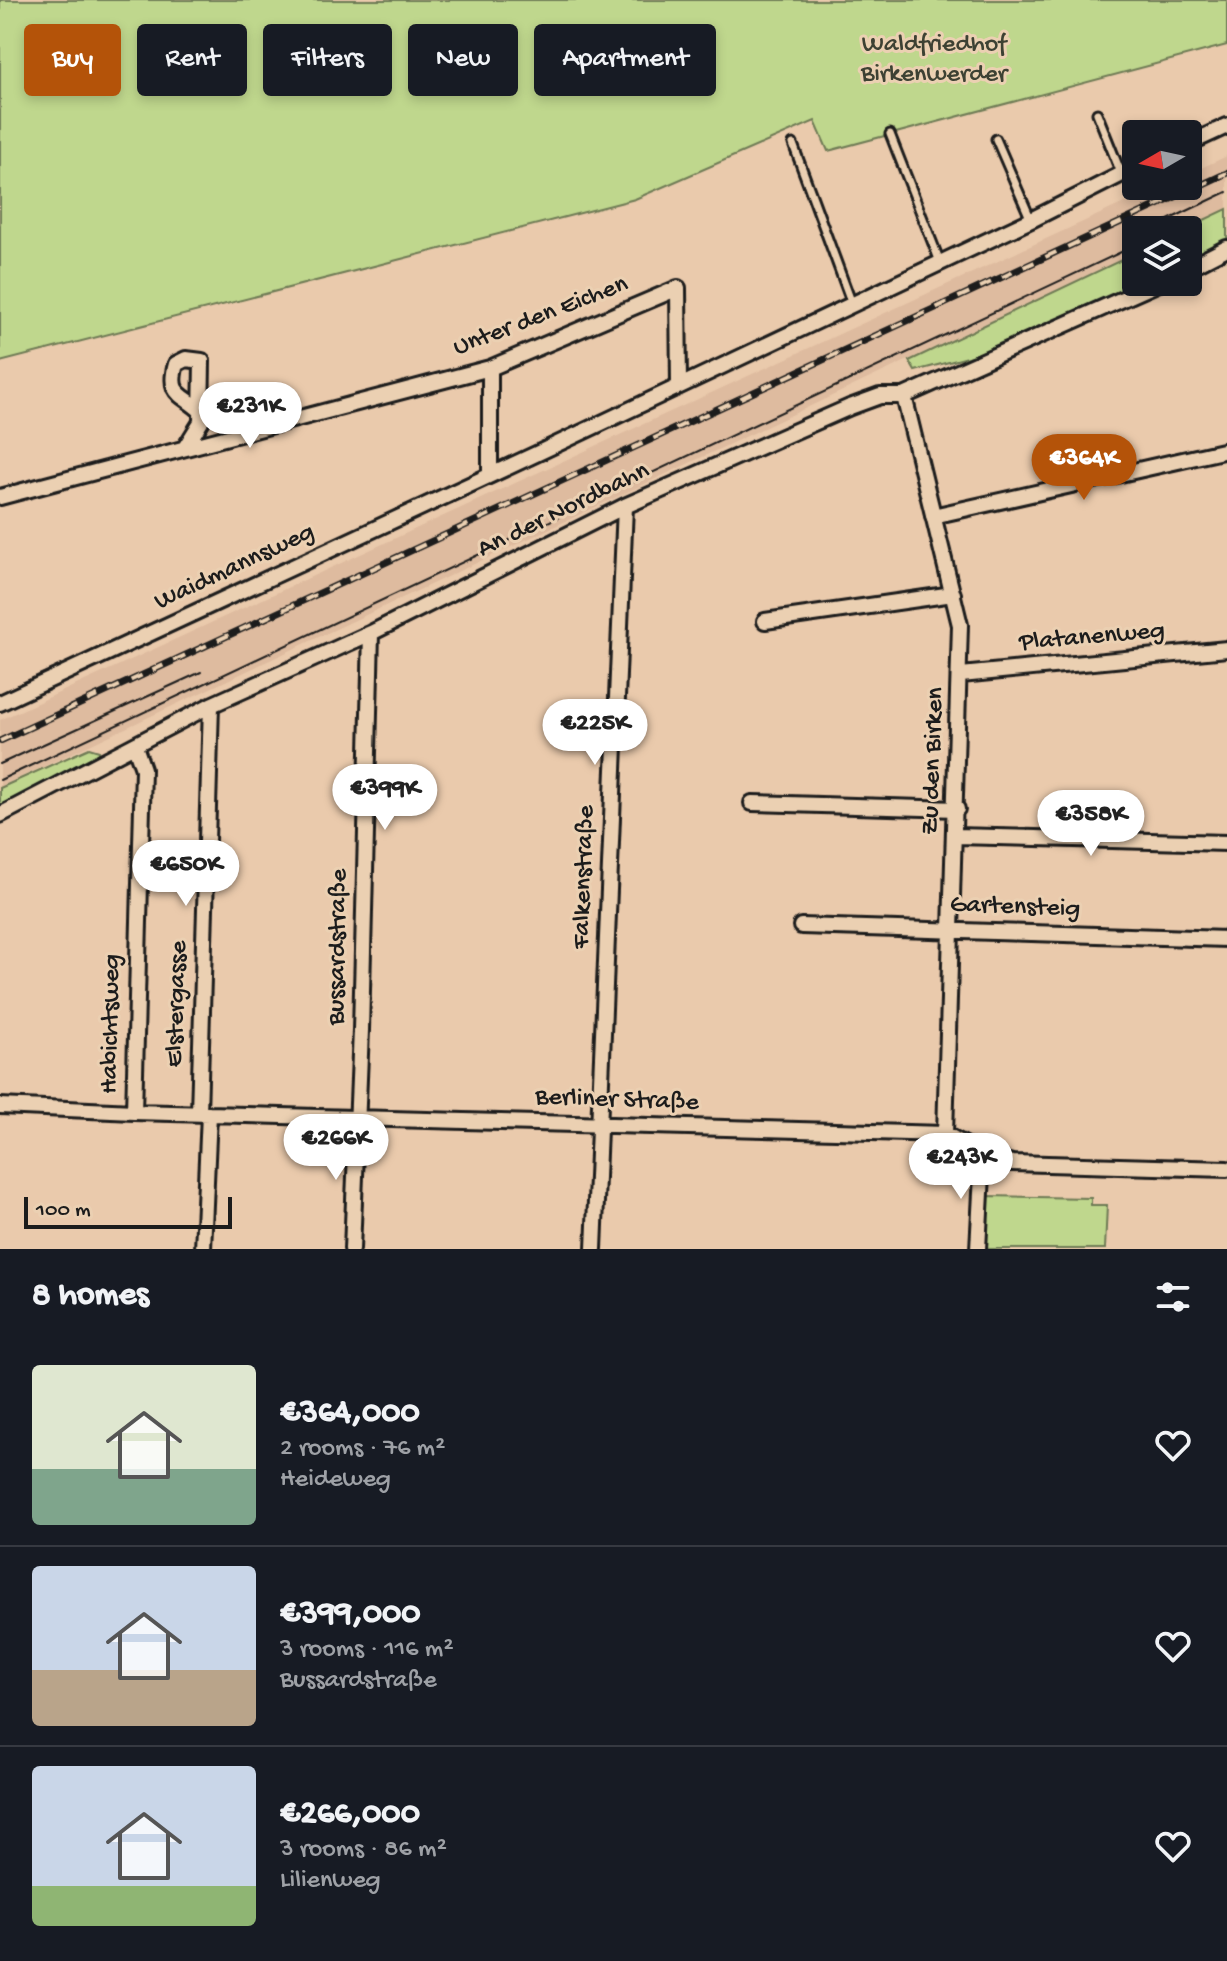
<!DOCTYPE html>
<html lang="en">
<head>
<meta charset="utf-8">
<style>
	body { margin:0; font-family:"Gochi Hand",sans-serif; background:#20242c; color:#f1f3f6; height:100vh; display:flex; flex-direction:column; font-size:30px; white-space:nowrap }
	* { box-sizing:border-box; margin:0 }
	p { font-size:26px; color:#9ea1a6 }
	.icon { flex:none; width:44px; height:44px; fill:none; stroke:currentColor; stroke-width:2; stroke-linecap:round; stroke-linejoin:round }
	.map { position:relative; height:1249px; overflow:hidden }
	.drawer { display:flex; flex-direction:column; background:#171b24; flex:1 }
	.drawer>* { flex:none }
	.guide { position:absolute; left:24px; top:24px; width:800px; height:72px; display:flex; gap:16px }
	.needle { width:52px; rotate:261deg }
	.buttons { position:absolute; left:1122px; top:120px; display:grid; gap:16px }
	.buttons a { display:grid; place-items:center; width:80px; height:80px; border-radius:8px; background:#171b24; box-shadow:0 4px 12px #0003; font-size:40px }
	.scale { position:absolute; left:24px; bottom:20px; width:208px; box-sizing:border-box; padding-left:8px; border:4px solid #1c1c1c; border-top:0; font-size:22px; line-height:28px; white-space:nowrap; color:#1c1c1c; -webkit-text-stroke:6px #ebd0b2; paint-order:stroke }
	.price { position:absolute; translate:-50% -68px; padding:0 18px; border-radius:28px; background:#fff; color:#222; font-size:26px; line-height:52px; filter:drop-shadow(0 2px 4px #0008) }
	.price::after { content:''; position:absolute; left:50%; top:48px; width:24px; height:18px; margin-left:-12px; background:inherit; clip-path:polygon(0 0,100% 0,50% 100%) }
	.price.on { background:#b45309; color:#fff }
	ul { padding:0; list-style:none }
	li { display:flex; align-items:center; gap:24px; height:200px; padding:0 32px }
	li+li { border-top:2px solid #363941 }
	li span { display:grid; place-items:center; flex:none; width:224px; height:160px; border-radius:8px; color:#555 }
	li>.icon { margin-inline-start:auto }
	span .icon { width:96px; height:96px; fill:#fffc; stroke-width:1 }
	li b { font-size:34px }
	h2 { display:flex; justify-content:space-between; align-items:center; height:96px; padding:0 32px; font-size:34px }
	.pill { padding:0 28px; border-radius:8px; background:#171b24; box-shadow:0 4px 12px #0003; font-size:28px; line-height:72px }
	.pill.on { background:#b45309; color:#fff }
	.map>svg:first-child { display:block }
	.built { fill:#debb9f }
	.green { fill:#bfd78d; stroke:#6e7a54; stroke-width:2 }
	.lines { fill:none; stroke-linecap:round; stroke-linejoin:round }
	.service-casing { stroke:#1c1c1c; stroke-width:13 }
	.minor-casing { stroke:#1c1c1c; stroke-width:20 }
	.service { stroke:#ebd0b2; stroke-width:7 }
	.minor { stroke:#ebd0b2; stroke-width:14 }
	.tram { stroke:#1c1c1c; stroke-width:2 }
	.rail-casing { stroke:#1c1c1c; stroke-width:7 }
	.rail { stroke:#ebd0b2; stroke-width:4; stroke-dasharray:12; stroke-linecap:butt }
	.labels { text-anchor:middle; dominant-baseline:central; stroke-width:6; stroke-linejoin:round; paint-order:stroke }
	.park-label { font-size:26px; fill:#3d4133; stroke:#ebd0b2 }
	.street-label { font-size:26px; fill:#1c1c1c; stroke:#ebd0b2 }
</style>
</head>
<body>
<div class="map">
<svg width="1227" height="1249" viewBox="0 0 1227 1249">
	<rect width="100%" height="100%" fill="#eacaac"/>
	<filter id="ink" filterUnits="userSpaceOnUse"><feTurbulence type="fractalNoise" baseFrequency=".0125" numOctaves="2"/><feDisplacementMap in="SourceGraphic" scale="16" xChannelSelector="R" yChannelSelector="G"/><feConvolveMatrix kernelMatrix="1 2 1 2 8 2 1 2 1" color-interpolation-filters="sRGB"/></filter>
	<g filter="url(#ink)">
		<path class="built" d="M1227,156V209L1183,230H1136V253L0,787V720L1161,186H1188V174Z"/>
		<path class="green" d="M0,0H1227V45L828,151L815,121L635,199L0,362Z
			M1227,209V244L1188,262V230H1183Z
			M1136,253V282H1144L998,349L915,371L909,361Z
			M89,748L99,751L98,761L41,785L0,810V788Z
			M987,1196L1091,1198V1205H1107L1105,1249H984Z"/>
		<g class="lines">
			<defs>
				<path id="service" d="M1097,113L1121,173
					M890,134L940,262
					M996,139L1031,220
					M793,144L852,304"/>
				<path id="minor" d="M1188,144L1227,126
					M1188,268L1227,248
					M490,368V475
					M904,396L960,625L945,1134
					M186,446L201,422L202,361L186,359L176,364C167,396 182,393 201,411
					M0,497L490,368L678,288L679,386
					M933,516L1227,450
					M765,621L953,594
					M961,675L1227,649
					M0,703L536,454L1031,220L1136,167
					M752,803L957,809
					M0,815L211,705L371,633L625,506L850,407L880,396H904L1161,282
					M955,836L1227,843
					M801,926L1227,939
					M0,1106L134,1112L945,1134L983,1155L1012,1163L1227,1169
					M134,1112L143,769L135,746
					M199,1113L211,705
					M203,1249L209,1114
					M352,1249L361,1030L371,633
					M594,1249L625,506
					M978,1249L983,1155"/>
			</defs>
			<use href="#service" class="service-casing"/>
			<use href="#minor" class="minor-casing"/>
			<use href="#service" class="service"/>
			<use href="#minor" class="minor"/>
			<path class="tram" d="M1147,230L1227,192
				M0,764L201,672
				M0,780L1136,245"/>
			<defs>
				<path id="rail" d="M0,741L1227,173"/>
			</defs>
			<use href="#rail" class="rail-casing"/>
			<use href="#rail" class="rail"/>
		</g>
	</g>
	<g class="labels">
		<g class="park-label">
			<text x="934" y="45">Waldfriedhof<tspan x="934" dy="30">Birkenwerder</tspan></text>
		</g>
		<g class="street-label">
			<text transform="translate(541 317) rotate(-21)">Unter den Eichen</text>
			<text transform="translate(564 511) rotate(-26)">An der Nordbahn</text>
			<text transform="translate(235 568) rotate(-25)">Waidmannsweg</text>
			<text transform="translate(1092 638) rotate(-5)">Platanenweg</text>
			<text transform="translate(934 761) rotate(-88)">Zu den Birken</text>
			<text transform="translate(585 877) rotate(-88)">Falkenstraße</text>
			<text transform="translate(1015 908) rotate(2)">Gartensteig</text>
			<text transform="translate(339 947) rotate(-89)">Bussardstraße</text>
			<text transform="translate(178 1004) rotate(-88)">Elstergasse</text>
			<text transform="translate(112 1024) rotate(-89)">Habichtsweg</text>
			<text transform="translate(617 1101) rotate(2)">Berliner Straße</text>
		</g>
	</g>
</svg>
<div class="buttons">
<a><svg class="needle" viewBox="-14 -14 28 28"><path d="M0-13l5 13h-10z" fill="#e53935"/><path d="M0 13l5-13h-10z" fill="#9ea1a6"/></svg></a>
<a><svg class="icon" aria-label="layers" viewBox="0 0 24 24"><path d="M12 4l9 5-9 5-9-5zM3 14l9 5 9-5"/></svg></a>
</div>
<div class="scale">100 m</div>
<b class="price" style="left:250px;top:450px">€231K</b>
<b class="price on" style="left:1084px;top:502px">€364K</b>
<b class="price" style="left:595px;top:767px">€225K</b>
<b class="price" style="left:385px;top:832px">€399K</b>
<b class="price" style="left:1091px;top:858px">€358K</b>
<b class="price" style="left:186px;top:908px">€650K</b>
<b class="price" style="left:336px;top:1182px">€266K</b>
<b class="price" style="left:961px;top:1201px">€243K</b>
<div class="guide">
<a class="pill on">Buy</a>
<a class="pill">Rent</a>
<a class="pill">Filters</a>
<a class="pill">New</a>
<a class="pill">Apartment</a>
</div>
</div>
<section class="drawer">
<h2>8 homes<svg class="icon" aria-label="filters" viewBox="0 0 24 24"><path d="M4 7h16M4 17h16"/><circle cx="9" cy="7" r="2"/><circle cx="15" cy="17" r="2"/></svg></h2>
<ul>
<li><span style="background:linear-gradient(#dfe7d0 65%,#7fa58c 0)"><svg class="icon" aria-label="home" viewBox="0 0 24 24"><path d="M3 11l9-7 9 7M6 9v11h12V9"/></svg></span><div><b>€364,000</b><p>2 rooms · 76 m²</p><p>Heideweg</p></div><svg class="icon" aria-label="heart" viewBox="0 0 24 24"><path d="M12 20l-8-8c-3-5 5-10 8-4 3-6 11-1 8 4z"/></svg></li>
<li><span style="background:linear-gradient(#c9d6e8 65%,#b9a48a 0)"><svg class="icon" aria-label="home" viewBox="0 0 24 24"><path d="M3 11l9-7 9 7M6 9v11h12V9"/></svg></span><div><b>€399,000</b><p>3 rooms · 116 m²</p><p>Bussardstraße</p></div><svg class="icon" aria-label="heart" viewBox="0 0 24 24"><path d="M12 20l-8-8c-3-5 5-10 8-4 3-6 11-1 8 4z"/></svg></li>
<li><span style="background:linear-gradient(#c9d6e8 75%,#8fb573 0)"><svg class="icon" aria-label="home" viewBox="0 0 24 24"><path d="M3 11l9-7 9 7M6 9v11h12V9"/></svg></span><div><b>€266,000</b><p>3 rooms · 86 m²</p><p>Lilienweg</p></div><svg class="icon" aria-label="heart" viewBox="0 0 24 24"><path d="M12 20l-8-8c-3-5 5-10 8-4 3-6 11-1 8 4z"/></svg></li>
</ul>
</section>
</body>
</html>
